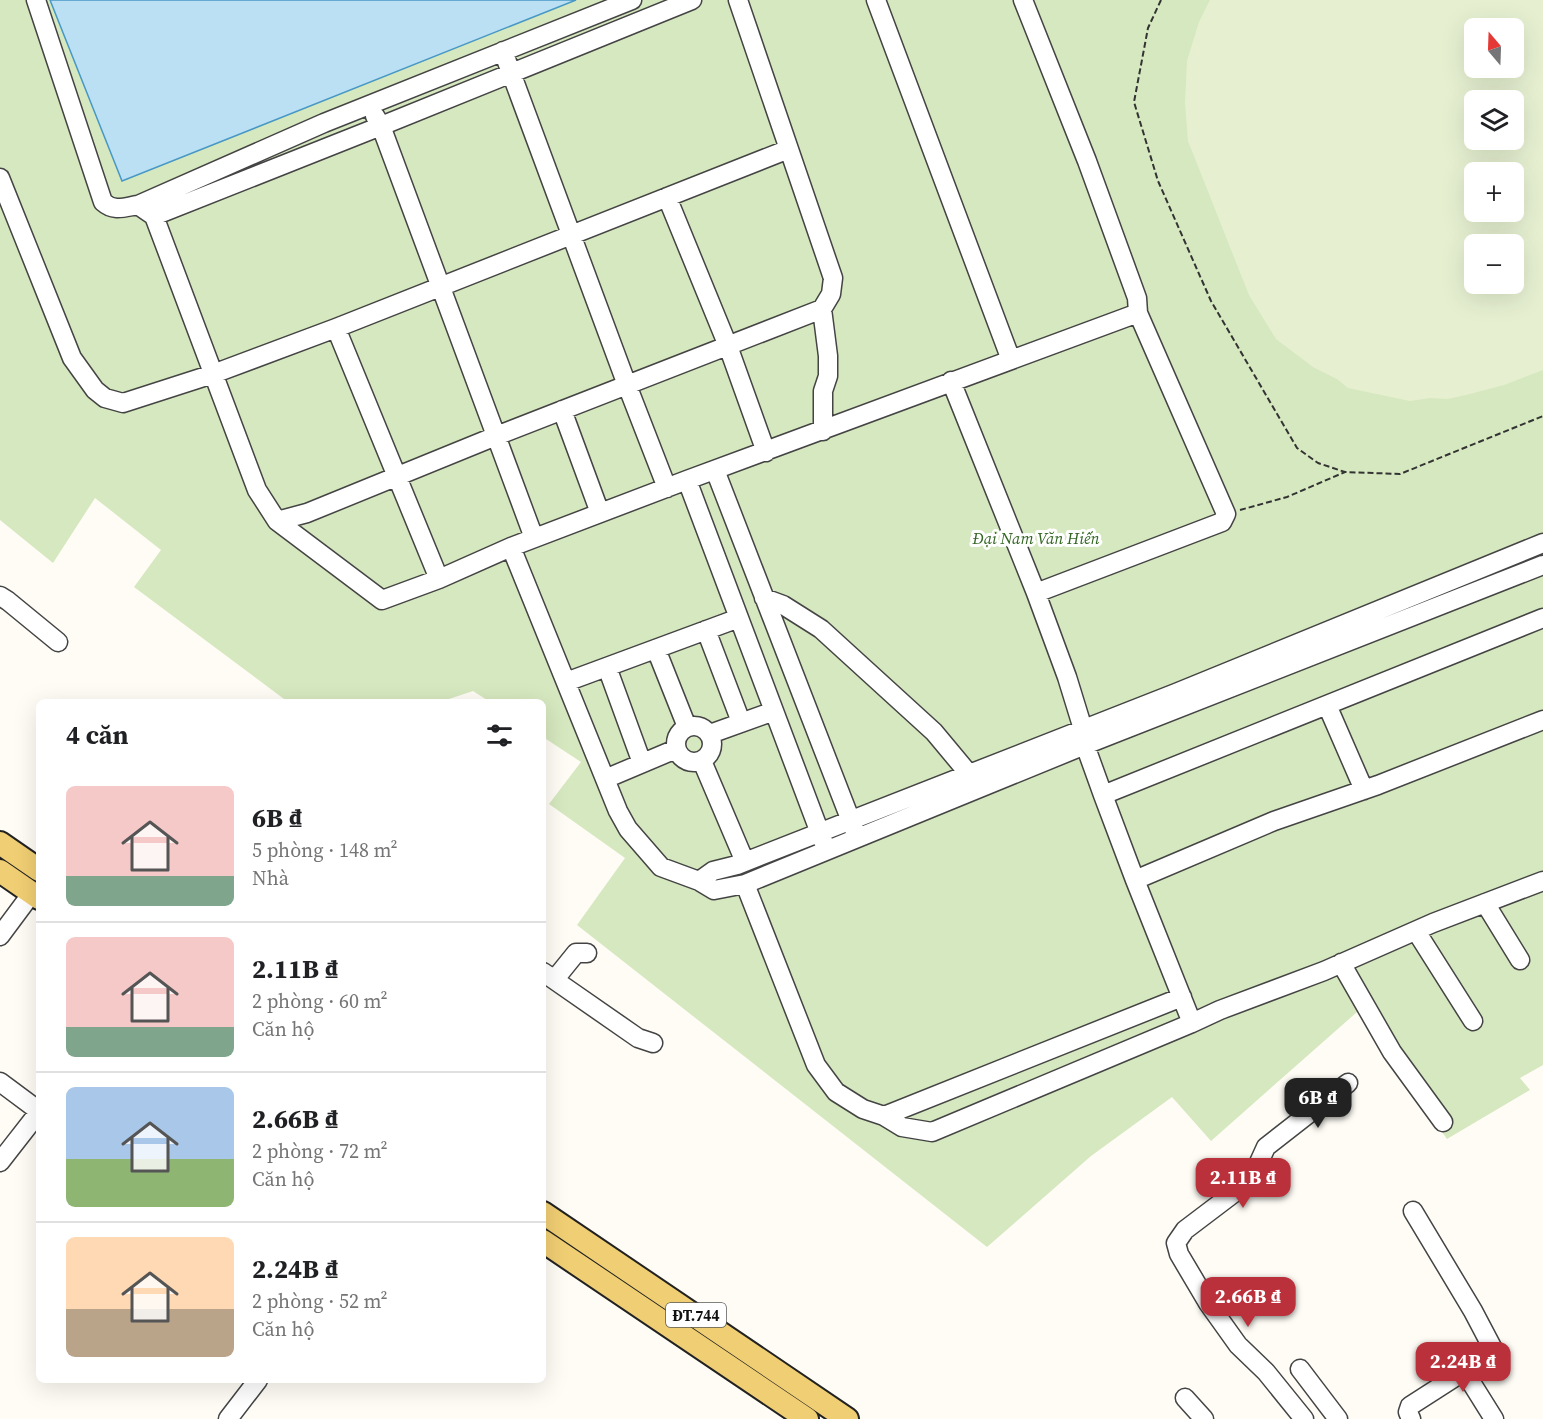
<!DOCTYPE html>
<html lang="vi">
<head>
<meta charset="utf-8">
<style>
	body { margin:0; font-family:"Source Serif 4",serif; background:#f6f6f6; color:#202124; height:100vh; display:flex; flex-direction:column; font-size:22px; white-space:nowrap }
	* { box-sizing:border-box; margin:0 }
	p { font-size:20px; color:#757577 }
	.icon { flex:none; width:33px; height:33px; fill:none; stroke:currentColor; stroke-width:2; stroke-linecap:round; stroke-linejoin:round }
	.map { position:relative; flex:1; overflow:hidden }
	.sheet { position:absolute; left:36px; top:699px; width:510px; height:684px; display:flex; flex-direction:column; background:#fff; border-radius:9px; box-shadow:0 6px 24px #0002 }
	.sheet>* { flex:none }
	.needle { width:39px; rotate:341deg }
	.tools { position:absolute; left:1464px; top:18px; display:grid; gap:12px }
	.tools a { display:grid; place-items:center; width:60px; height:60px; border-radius:9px; background:#fff; box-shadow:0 6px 24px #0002; font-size:30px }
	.price { position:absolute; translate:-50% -51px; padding:0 14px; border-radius:12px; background:#ba303b; color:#fff; font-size:20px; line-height:39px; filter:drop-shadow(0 2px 3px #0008) }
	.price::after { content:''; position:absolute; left:50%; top:36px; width:18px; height:14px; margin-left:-9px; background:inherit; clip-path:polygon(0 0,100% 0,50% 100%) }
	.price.current { background:#222; color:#fff }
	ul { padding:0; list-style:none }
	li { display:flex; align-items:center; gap:18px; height:150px; padding:0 30px }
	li+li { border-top:2px solid #e0e0e0 }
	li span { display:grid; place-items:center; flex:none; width:168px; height:120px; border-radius:9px; color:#555 }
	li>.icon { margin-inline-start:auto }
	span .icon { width:72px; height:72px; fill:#fffc; stroke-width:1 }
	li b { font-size:26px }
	h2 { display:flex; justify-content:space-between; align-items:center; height:72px; padding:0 30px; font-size:26px }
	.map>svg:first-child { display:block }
	.green { fill:#d6e8bf; fill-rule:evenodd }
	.pitch { fill:#e6f0d1; fill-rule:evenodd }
	.water { fill:#bce0f3; stroke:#4798c6; stroke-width:1.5 }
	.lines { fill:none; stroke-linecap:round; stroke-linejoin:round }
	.minor-casing { stroke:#444; stroke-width:21 }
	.major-casing { stroke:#222; stroke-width:26 }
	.path { stroke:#333; stroke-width:2; stroke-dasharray:6 3; stroke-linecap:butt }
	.minor { stroke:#fff; stroke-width:18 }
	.major { stroke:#f0ce73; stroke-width:22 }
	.labels { text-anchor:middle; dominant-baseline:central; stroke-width:6; stroke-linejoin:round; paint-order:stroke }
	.shield { fill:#fff; stroke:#585858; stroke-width:1.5 }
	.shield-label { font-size:15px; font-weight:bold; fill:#111 }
	.park-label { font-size:16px; font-style:italic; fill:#336623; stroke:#fff }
</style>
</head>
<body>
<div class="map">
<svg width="1543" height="1419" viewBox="0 0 1543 1419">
	<rect width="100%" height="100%" fill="#fefcf5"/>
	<path class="green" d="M0,0H1543V1065L1520,1078L1530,1090L1447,1139L1357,1012L1211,1141L1172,1097L1091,1156L987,1247L577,925L625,858L549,804L581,762L543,737V702H490L473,691L440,702H288L134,587L161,550L95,498L53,563L0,520ZM1474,28H1514V68H1474ZM1474,100H1514V140H1474ZM1474,172H1514V212H1474ZM1474,244H1514V284H1474Z"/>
	<path class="pitch" d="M1210,0H1543V370L1504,385L1466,395L1447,399L1430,398L1410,401L1348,388L1337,379L1313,367L1276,339L1249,295L1188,141L1185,103L1187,61L1199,22ZM1474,28H1514V68H1474ZM1474,100H1514V140H1474ZM1474,172H1514V212H1474ZM1474,244H1514V284H1474Z"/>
	<path class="water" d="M50,0H576L122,181Z"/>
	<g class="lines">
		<defs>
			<path id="minor" d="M36,0L103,202C114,212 125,207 138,205L324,123L632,0
				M738,0L833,278L831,294L822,309L828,356V376L823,391V431
				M876,0L1011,360
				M1023,0L1087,161L1137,298L1138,313L1226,514L1222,522L1036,593
				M503,51L627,385L667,488
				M375,116L381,126L692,0
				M0,178L72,358L95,390L105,398L123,403L213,374L336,328L789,149
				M667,197L728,346L766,452
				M138,205L154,216L257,490L277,521L382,600L439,579L511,547L687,480L1138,313
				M154,216L381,126L534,538
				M336,328L439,579
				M562,410L600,513
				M715,470L854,829
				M687,480L823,841
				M277,521L307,513L496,436L822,309
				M511,547L618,811L628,829L661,867L699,881L714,890L745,884L1085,745L1543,565
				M0,596L8,601L58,642
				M764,598L783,605L821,629L934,732L969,774
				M706,630L741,722
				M656,649L687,727
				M607,667L642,763
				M566,682L739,618
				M1327,705L1364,790
				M676 744a18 18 0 1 1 36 0a18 18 0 1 1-36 0Z
				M710,734L774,711
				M702,761L745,862
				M605,779L676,749
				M1103,795L1543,618
				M1135,880L1274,821L1378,785L1543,720
				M699,881L713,871L737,865L1176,693L1543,543
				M745,884L816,1065L836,1092L863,1109L884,1116L902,1127L932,1132L1192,1023L1135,880L1103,795L1085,745L1083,729L1067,677L1036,593L951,381
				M1485,903L1520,960
				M1416,931L1473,1021
				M0,936L32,893
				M1341,963L1392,1052L1443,1122
				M543,972L638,1038L653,1043
				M555,979L576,953H587
				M1192,1023L1220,1010L1324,971L1433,923L1543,881
				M0,1082L39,1111
				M884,1116L1182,997
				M0,1162L39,1112
				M1300,1369L1338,1419
				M1464,1371L1494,1419
				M1185,1398L1204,1419
				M228,1419L258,1380
				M1304,1419L1266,1372L1238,1345L1208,1303L1179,1254L1176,1243L1185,1230L1251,1180L1266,1147L1348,1083
				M1411,1419L1408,1412L1410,1406L1491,1354L1493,1349L1473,1311L1413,1211"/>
			<path id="major" d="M0,843L39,870
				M0,871L39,898
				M543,1213L847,1419
				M543,1241L807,1419"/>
		</defs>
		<use href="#minor" class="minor-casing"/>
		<use href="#major" class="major-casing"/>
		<path class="path" d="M1161,0L1148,28L1134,102L1158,181L1211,301L1297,448L1318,463L1345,472L1400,474L1543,416
			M1240,510L1287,497L1345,472"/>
		<use href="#minor" class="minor"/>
		<use href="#major" class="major"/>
	</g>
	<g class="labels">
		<rect class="shield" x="666" y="1303" width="60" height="24" rx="4.5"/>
		<g class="shield-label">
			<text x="696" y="1315">ĐT.744</text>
		</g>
		<g class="park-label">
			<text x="1036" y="538">Đại Nam Văn Hiến</text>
		</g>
	</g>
</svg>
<div class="tools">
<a><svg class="needle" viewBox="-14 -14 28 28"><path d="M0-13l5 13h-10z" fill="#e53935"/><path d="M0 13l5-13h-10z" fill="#757577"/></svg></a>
<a><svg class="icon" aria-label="layers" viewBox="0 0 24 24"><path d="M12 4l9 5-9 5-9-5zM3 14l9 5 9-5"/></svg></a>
<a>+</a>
<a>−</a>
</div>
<b class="price current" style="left:1318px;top:1129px">6B ₫</b>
<b class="price" style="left:1243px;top:1209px">2.11B ₫</b>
<b class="price" style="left:1248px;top:1328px">2.66B ₫</b>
<b class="price" style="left:1463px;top:1393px">2.24B ₫</b>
<section class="sheet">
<h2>4 căn<svg class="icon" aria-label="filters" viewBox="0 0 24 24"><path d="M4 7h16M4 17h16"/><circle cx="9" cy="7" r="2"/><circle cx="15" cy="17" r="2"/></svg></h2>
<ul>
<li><span style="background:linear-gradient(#f6c9c9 75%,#7fa58c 0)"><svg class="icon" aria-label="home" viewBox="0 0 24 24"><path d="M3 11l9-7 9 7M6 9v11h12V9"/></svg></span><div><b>6B ₫</b><p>5 phòng · 148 m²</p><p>Nhà</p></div></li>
<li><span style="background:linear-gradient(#f6c9c9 75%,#7fa58c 0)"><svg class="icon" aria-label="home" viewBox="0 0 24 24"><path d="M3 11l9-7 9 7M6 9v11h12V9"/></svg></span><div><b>2.11B ₫</b><p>2 phòng · 60 m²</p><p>Căn hộ</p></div></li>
<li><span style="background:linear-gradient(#a9c7e8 60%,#8fb573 0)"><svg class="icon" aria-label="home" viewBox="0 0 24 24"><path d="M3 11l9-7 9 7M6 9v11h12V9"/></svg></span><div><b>2.66B ₫</b><p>2 phòng · 72 m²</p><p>Căn hộ</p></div></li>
<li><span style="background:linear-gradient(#ffd9b3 60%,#b9a48a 0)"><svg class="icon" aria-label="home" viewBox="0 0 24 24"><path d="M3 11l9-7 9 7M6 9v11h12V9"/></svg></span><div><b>2.24B ₫</b><p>2 phòng · 52 m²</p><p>Căn hộ</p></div></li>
</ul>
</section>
</div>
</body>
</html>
